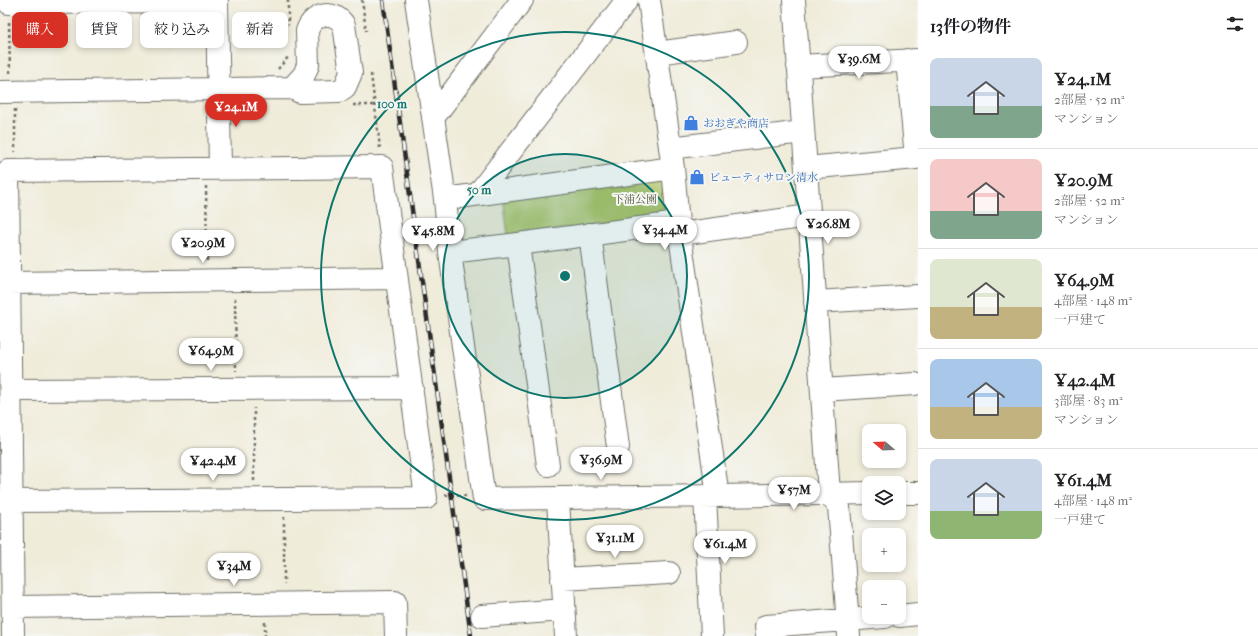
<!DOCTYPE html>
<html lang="ja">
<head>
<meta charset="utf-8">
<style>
	body { margin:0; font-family:"IM FELL French Canon","Noto Serif JP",serif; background:#f2f2f2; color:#202124; height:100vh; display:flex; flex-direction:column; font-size:15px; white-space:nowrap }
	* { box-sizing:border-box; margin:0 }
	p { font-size:13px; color:#757577 }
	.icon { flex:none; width:22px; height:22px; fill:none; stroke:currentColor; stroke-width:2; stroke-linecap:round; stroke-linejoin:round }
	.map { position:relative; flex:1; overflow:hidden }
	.side { display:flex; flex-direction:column; background:#fff; width:340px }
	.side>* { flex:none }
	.guide { position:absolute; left:12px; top:12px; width:380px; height:36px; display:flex; gap:8px }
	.needle { width:26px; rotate:289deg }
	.buttons { position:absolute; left:862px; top:424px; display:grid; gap:8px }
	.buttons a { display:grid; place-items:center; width:44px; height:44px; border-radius:8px; background:#fff; box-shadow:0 2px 6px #0003; font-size:20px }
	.price { position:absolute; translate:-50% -34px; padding:0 9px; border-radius:14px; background:#fff; color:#222; font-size:13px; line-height:26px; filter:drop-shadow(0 1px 2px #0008) }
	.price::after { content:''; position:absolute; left:50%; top:24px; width:12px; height:9px; margin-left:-6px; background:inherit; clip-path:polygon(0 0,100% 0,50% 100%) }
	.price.active { background:#d93025; color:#fff }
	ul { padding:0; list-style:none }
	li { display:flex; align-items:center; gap:12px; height:100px; padding:0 12px }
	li+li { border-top:1px solid #e0e0e0 }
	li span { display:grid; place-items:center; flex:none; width:112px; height:80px; border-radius:8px; color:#555 }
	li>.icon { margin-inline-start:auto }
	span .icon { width:48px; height:48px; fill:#fffc; stroke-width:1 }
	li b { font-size:17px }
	h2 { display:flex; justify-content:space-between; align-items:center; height:48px; padding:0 12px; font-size:17px }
	.pill { padding:0 14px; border-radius:8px; background:#fff; box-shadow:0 2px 6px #0003; font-size:14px; line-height:36px }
	.pill.active { background:#d93025; color:#fff }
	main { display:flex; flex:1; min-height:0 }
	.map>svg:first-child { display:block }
	.green { fill:#adc56b; stroke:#6c784b }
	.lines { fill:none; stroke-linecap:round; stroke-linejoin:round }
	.minor-casing { stroke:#706f68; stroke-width:24 }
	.path { stroke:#706f68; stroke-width:2.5; stroke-dasharray:3 3; stroke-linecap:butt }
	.minor { stroke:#fff; stroke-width:22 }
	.rail-casing { stroke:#2b2b2b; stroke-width:4.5 }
	.rail { stroke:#f6f6f2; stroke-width:3; stroke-dasharray:9; stroke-linecap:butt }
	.ring { fill:none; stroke:#0f766e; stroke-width:2 }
	.labels { text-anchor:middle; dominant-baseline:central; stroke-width:4; stroke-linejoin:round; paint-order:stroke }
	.shop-label { font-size:11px; fill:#366cbe; stroke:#f6f6f2; text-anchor:start }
	.park-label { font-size:11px; fill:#52593e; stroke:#f6f6f2 }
	.centre { fill:#0f766e; stroke:#f6f6f2; stroke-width:2 }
	.ring-label { font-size:12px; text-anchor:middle; font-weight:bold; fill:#0f766e; stroke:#f6f6f2; stroke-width:4; stroke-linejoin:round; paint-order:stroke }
</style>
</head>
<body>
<main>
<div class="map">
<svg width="918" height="636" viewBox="0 0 918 636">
	<rect width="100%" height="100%" fill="#f6f6f2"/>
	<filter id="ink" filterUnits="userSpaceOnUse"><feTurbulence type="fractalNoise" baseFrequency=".025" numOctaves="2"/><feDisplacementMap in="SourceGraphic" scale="8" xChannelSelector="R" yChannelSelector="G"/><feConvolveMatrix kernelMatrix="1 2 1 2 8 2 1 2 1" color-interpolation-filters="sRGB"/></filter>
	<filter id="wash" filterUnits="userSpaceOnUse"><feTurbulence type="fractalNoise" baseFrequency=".012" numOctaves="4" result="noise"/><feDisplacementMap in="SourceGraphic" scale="16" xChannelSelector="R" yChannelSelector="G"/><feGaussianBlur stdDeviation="0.9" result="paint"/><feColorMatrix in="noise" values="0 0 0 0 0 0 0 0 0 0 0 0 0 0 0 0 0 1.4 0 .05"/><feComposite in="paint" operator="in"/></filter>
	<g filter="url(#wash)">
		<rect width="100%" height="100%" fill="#f0ecda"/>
		<path class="green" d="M660,177L667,208L664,217L508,236L503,197Z"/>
	</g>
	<g filter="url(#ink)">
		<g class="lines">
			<defs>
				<path id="minor" d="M9,0V3L217,2L220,168
					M416,0L445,199L450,252L484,499L718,496L869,493
					M649,0L673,168L678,223L718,496
					M794,0L829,493L839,507L849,636
					M657,53L736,42
					M798,66L918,60
					M0,92L292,88L300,92L339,91L345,87L351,73L344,25C334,9 313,13 307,31L308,65L304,75L292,88
					M433,118L522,0
					M670,148L803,132
					M806,168L916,158L907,60
					M478,194L627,0
					M445,199L673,168
					M590,234L618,447
					M680,234L809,216
					M518,244L548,465
					M450,252L518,244L678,223
					M9,283L396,278
					M815,302L918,296
					M11,390L412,388
					M822,390L915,384
					M899,493H918
					M705,496L712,636
					M558,499L566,636
					M0,501H12L426,498L382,167L8,171C10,326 11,481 13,636
					M562,579L669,573
					M13,607L395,602L396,636
					M482,616L564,610
					M899,616L918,614
					M767,636L766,626L885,617"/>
			</defs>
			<use href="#minor" class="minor-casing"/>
			<path class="path" d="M288,0V25
				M362,0L366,31
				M9,22L10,73
				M278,69L289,56
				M371,74L380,148
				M353,105H374
				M15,109V152
				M206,186L207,261
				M235,298L236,371
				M254,481V408
				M445,495H452L466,496
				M284,517V584
				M265,622V636"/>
			<use href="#minor" class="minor"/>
			<defs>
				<path id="rail" d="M383,0L471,636"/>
			</defs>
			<use href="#rail" class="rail-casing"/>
			<use href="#rail" class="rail"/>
		</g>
	</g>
	<circle cx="565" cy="276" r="122" fill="#0f766e" fill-opacity=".12"/>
	<g class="ring">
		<circle cx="565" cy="276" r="122"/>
		<circle cx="565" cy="276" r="244"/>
	</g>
	<defs>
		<symbol id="shop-bare" viewBox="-9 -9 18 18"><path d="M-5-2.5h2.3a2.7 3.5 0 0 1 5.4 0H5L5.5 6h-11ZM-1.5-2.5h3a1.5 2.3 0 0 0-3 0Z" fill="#3f7fe0" stroke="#f6f6f2" stroke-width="2.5" paint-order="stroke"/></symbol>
	</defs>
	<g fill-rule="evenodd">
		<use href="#shop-bare" x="680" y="112" width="22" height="22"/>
		<use href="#shop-bare" x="686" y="166" width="22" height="22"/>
	</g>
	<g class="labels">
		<g class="shop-label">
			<text x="703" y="123">おおぎや商店</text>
			<text x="709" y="177">ビューティサロン清水</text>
		</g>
		<g class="park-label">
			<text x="635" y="199">下浦公園</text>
		</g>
	</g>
	<circle cx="565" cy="276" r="6" class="centre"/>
	<g class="ring-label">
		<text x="392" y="108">100 m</text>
		<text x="479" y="194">50 m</text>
	</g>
</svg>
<div class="buttons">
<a><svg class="needle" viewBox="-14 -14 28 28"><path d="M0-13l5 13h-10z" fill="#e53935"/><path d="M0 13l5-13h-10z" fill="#757577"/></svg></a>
<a><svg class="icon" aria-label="layers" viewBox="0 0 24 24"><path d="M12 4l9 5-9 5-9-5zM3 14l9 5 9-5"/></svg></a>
<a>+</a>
<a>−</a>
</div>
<b class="price" style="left:859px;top:80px">¥39.6M</b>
<b class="price active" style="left:236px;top:128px">¥24.1M</b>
<b class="price" style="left:828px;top:245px">¥26.8M</b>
<b class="price" style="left:665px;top:251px">¥34.4M</b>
<b class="price" style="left:433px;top:252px">¥45.8M</b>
<b class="price" style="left:203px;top:264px">¥20.9M</b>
<b class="price" style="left:211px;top:372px">¥64.9M</b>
<b class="price" style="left:601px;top:481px">¥36.9M</b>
<b class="price" style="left:213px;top:482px">¥42.4M</b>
<b class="price" style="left:794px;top:511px">¥57M</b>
<b class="price" style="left:615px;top:559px">¥31.1M</b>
<b class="price" style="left:725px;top:565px">¥61.4M</b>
<b class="price" style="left:234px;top:587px">¥34M</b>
<div class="guide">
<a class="pill active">購入</a>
<a class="pill">賃貸</a>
<a class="pill">絞り込み</a>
<a class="pill">新着</a>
</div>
</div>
<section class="side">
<h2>13件の物件<svg class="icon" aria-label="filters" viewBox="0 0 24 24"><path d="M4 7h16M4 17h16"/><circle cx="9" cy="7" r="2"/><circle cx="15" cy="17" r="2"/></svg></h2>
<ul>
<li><span style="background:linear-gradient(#c9d6e8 60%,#7fa58c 0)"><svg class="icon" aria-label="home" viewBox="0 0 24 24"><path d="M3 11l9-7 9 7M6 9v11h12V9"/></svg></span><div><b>¥24.1M</b><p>2部屋 · 52 m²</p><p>マンション</p></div></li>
<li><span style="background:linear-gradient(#f6c9c9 65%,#7fa58c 0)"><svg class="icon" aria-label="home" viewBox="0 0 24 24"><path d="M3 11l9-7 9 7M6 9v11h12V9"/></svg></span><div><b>¥20.9M</b><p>2部屋 · 52 m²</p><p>マンション</p></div></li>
<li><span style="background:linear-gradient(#dfe7d0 60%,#c2b280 0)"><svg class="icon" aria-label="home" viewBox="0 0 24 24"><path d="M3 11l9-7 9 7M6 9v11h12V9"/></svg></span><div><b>¥64.9M</b><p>4部屋 · 148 m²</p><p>一戸建て</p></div></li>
<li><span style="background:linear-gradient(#a9c7e8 60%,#c2b280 0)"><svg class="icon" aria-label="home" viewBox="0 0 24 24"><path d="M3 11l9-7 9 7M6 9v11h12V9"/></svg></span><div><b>¥42.4M</b><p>3部屋 · 83 m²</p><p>マンション</p></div></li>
<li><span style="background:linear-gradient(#c9d6e8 65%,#8fb573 0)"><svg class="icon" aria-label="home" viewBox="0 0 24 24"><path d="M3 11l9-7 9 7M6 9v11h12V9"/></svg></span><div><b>¥61.4M</b><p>4部屋 · 148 m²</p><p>一戸建て</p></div></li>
</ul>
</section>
</main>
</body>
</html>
